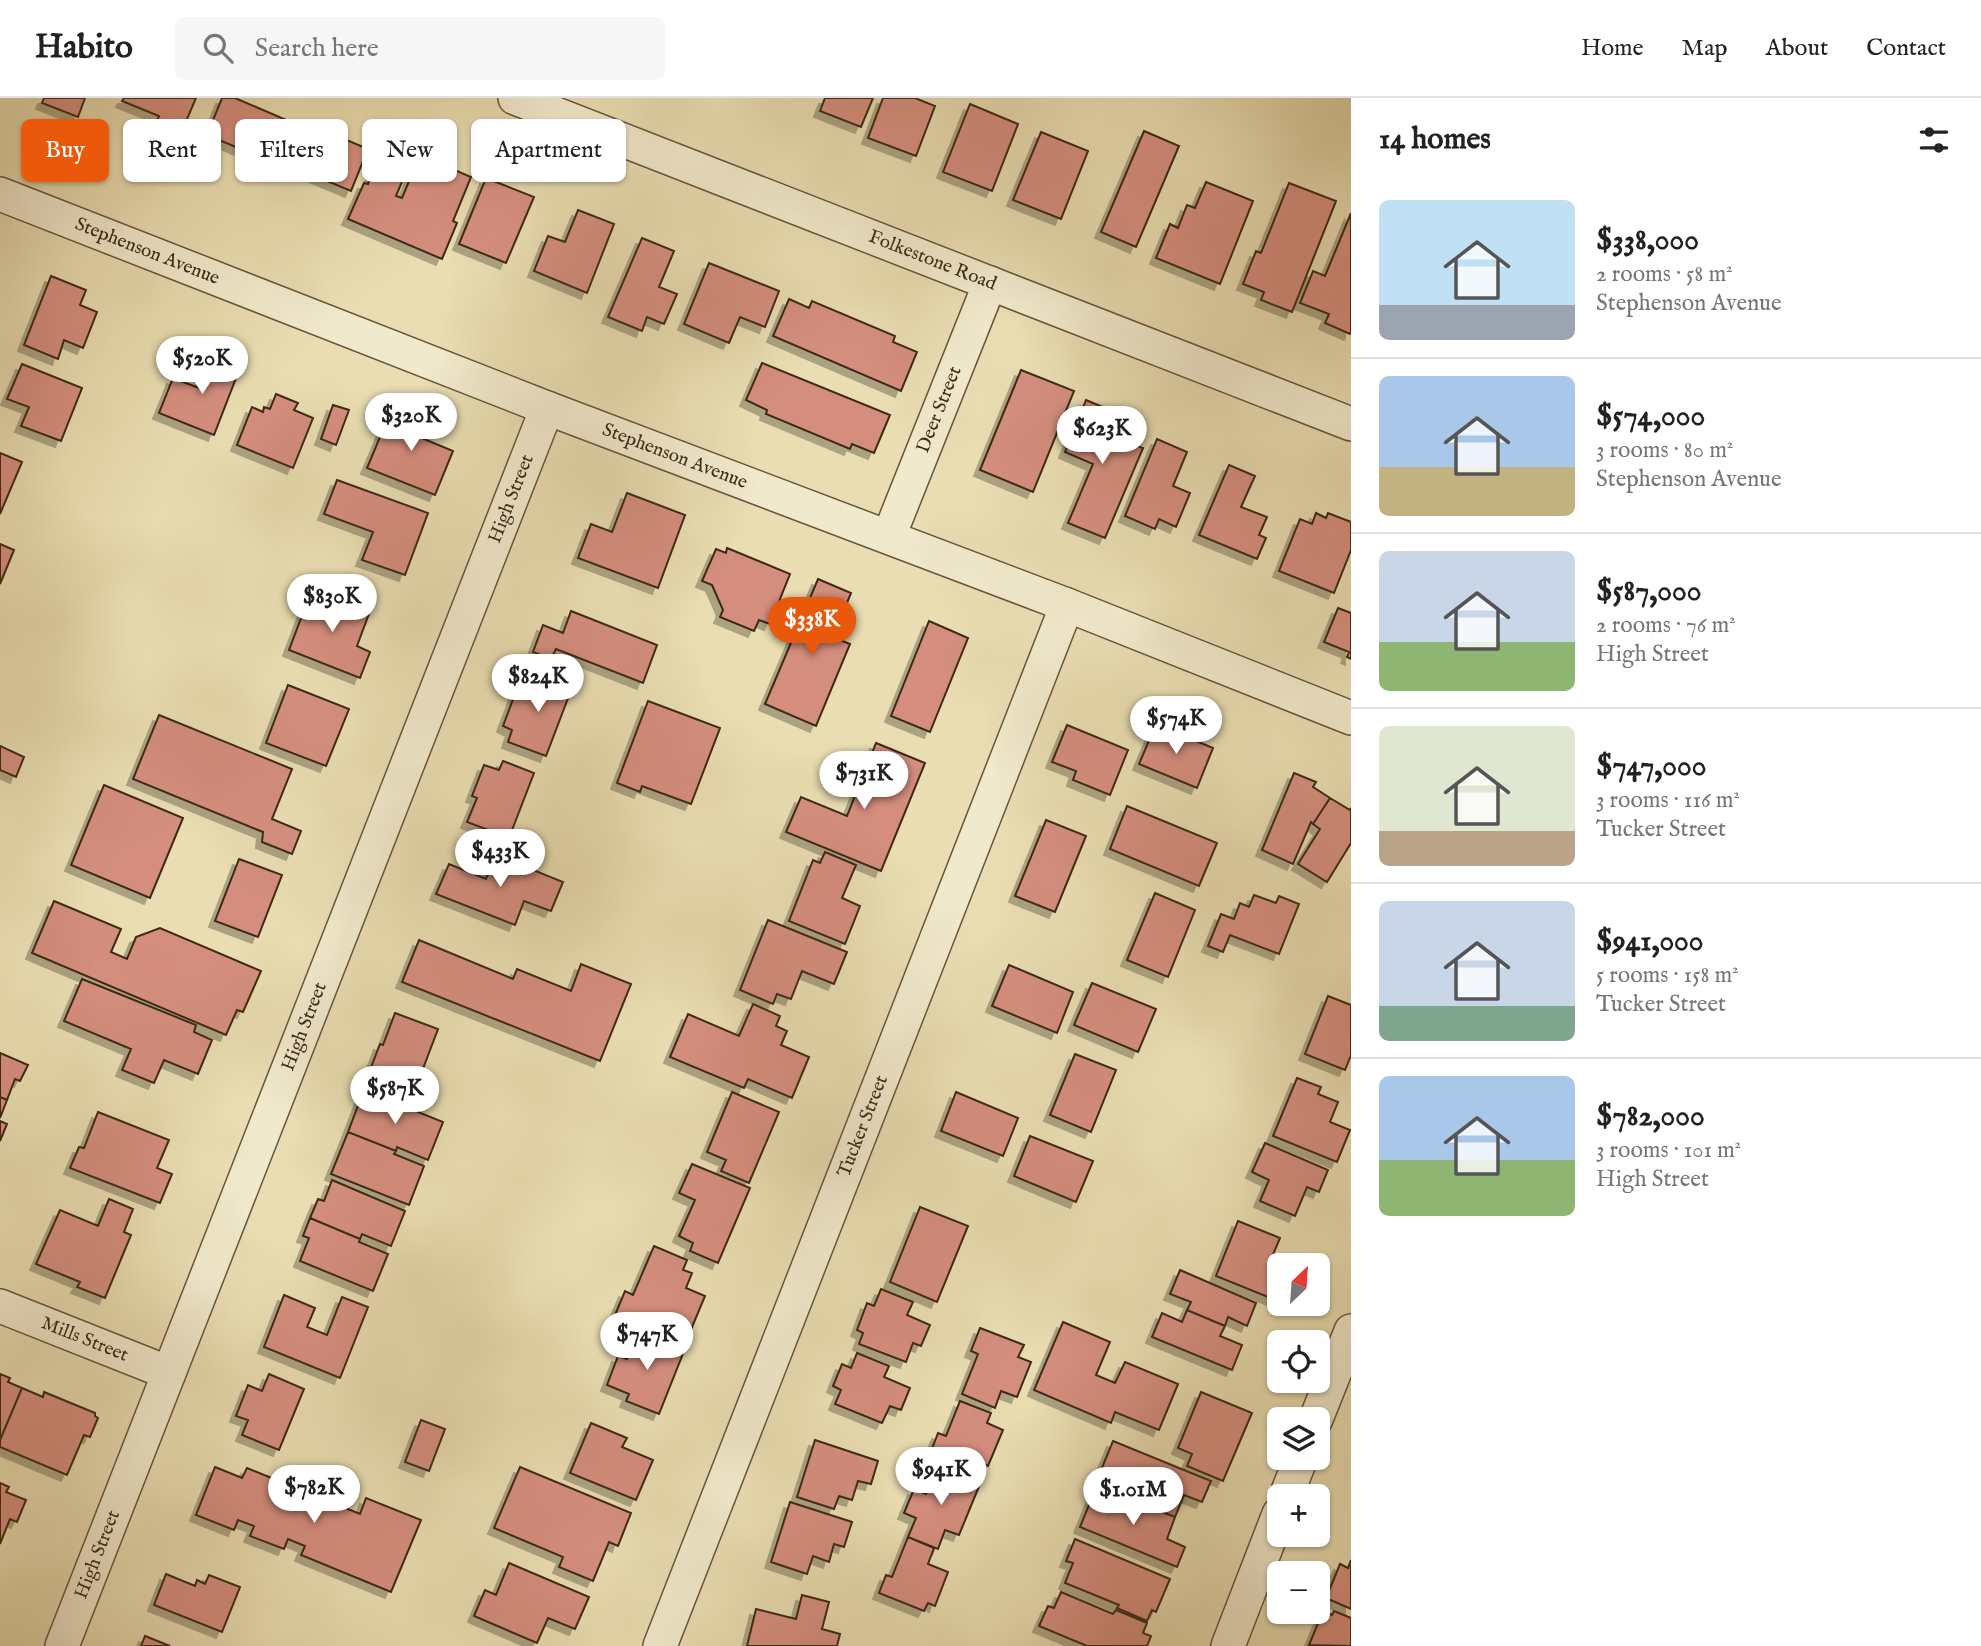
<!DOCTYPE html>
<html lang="en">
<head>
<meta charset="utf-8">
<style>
	body { margin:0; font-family:"IM FELL English",serif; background:#f6f6f6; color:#222; height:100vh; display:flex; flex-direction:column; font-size:26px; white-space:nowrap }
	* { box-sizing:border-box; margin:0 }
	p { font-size:23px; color:#767676 }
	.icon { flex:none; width:38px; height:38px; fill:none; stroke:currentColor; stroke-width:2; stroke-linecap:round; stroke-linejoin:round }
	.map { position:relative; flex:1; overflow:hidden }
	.panel { display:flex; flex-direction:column; background:#fff; width:630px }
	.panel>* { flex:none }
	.banner { position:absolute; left:21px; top:21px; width:665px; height:63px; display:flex; gap:14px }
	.needle { width:46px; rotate:25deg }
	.buttons { position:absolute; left:1267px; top:1155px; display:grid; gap:14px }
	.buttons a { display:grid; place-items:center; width:63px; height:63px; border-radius:10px; background:#fff; box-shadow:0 2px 5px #0004; font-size:35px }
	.price { position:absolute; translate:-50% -60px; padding:0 16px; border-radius:24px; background:#fff; color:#222; font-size:23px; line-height:46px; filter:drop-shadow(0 2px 4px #0008) }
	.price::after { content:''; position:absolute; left:50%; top:42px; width:21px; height:16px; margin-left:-10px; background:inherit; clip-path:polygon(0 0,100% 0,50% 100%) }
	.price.on { background:#ea580c; color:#fff }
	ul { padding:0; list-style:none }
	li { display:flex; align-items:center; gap:21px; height:175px; padding:0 28px }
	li+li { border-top:2px solid #e0e0e0 }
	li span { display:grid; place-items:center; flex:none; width:196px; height:140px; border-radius:10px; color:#555 }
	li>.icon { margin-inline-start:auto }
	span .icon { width:84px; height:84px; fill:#fffc; stroke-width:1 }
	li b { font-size:30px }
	h2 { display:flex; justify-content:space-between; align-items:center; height:84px; padding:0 28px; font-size:30px }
	.pill { padding:0 24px; border-radius:10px; background:#fff; box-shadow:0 2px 5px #0004; font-size:24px; line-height:63px }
	.pill.on { background:#ea580c; color:#fff }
	header { display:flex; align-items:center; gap:42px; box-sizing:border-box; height:98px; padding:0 35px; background:#fff; border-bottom:2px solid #e0e0e0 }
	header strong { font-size:33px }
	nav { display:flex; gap:38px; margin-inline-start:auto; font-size:24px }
	.search { width:490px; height:63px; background:#f6f6f6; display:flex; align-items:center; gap:18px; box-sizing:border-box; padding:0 24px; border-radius:10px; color:#767676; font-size:26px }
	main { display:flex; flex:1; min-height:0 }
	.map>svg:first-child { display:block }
	.building { fill:#d58e7e; stroke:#3c2919; stroke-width:2; filter:url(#shadow) }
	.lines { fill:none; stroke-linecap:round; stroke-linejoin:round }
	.street-casing { stroke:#67563f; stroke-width:36 }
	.street { stroke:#f1e9cc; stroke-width:33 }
	.labels { text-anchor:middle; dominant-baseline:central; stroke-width:7; stroke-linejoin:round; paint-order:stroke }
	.street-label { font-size:19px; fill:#3c2919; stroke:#f1e9cc }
</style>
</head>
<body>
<header>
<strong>Habito</strong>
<div class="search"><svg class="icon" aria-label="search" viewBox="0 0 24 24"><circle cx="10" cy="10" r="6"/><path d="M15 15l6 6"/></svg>Search here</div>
<nav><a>Home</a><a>Map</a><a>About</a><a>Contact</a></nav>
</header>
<main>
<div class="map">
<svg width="1351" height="1548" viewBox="0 0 1351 1548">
	<defs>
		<filter id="shadow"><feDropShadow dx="-6" dy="6" stdDeviation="0" flood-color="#0004"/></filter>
	</defs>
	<rect width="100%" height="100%" fill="#e9ddb1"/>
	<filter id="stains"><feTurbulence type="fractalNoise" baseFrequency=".00286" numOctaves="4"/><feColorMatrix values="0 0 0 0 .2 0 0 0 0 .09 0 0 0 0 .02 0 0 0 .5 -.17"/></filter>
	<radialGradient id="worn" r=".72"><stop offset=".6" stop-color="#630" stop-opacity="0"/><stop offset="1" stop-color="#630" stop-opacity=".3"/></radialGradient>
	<path class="building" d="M44,0H85L78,19L42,5Z
		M124,0H196L168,66L143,56L159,18L122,3Z
		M222,0H235L291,24L274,65L207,37Z
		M825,0H873L861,29L820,13Z
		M883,0H915L935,8L916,58L868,40Z
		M970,6L1018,26L992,93L943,74Z
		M316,29L368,51L351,93L298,71Z
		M1144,33L1179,48L1136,149L1101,134Z
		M1041,34L1088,53L1061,121L1013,102Z
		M387,41L415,53L396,98L402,100L420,57L471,79L453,123L457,125L442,161L348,121L364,85L368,86Z
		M486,80L534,99L506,165L459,146Z
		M1206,84L1253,103L1220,186L1156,160L1170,126L1178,130L1187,107L1195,110Z
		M1289,85L1336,103L1292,214L1261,202L1264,194L1243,186L1256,153L1261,155Z
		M578,112L614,126L587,195L534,173L548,138L565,144Z
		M1351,115V234L1350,236L1325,225L1329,216L1300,205L1313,173L1325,178Z
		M642,140L674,153L659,189L677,196L664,226L647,219L642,233L608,219Z
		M709,165L779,193L765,229L740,219L729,245L684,226Z
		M51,178L86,192L80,207L97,214L83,250L64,242L58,261L24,247Z
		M789,201L809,210L812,203L895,238L893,244L917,254L901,293L773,238Z
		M212,256L241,267L214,337L159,315L173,280L199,290Z
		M762,265L890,317L874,355L852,346L850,351L766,316L767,312L746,302Z
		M22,266L82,290L61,343L21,328L29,309L7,301Z
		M1021,272L1074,293L1033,394L980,372Z
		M276,296L298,305L294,312L313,320L293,370L237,347L252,309L263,314L264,309L270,311Z
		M1086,302L1129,320L1125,329L1139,335L1134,347L1143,350L1105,440L1068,425L1093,366L1065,354Z
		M410,305L435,315L424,341L453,353L435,397L367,370L385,327L399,332Z
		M333,307L349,312L336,347L321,341Z
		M1157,341L1187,354L1173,388L1190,395L1176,429L1159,421L1155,431L1125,418Z
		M0,355L22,364L0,416Z
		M1229,367L1255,378L1241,409L1267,419L1259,437L1266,440L1257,461L1199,437Z
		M337,382L428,415L405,477L362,462L373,434L324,416Z
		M627,395L685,417L658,490L578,460L591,426L612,434Z
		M1316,415L1326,420L1328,415L1351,424V452L1334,495L1279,473L1300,421L1312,426Z
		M0,446L14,452L0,486Z
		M727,450L790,476L770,526L759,522L754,533L720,519L723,512L712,487L702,483L716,451L726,455Z
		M818,481L851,495L833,539L850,546L816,628L765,606Z
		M312,491L370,513L357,548L370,554L360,580L289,552Z
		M1338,510L1351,515V561L1347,559L1349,554L1324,544Z
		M571,513L657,547L643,585L556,551L551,561L533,554L543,527L563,535Z
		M929,523L968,540L930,634L891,618Z
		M538,574L573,587L546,658L508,644L512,632L503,628L515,596L528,600Z
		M288,587L349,611L326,668L266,645Z
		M648,603L720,630L691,706L642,688L640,694L617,685Z
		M159,617L292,671L272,721L301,733L292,756L262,744L263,734L133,681Z
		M1156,626L1213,650L1197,690L1139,666Z
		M1067,627L1128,652L1110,697L1073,682L1076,673L1052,664Z
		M876,645L925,665L881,773L786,734L801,699L847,718Z
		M0,648L24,659L16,679L0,672Z
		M503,663L534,675L509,740L467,724L477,700L472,698L484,667L499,672Z
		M1294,675L1316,684L1313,689L1330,700L1313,726L1311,724L1293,766L1262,752Z
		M104,687L183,720L150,800L71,767Z
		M1330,700L1350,712L1351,710V745L1327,784L1298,766L1320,731L1313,726Z
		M1127,708L1217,745L1199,788L1110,751Z
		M1046,722L1086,738L1055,814L1015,798Z
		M825,754L856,767L842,800L860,808L845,846L789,823L813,762L820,765Z
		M496,757L563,784L551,813L524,803L515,827L436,796L449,766L486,781Z
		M239,761L282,777L258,839L215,823Z
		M1155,795L1195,812L1168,879L1127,862Z
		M1254,797L1276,805L1279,798L1299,806L1279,856L1230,837L1223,854L1208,848L1221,816L1234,821L1240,805L1249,809Z
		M54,803L121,831L111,854L127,861L136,839L160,830L261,873L243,914L237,912L226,937L32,855Z
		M768,822L847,854L834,886L802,873L791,901L777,896L773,906L740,892Z
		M419,842L513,881L517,871L571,893L581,866L631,886L600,963L402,884Z
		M1009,867L1073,894L1057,935L992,908Z
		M82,881L196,927L194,934L212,942L198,976L164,962L154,985L122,972L131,951L64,923Z
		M1092,885L1156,911L1138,954L1074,927Z
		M1328,898L1351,907V957L1345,972L1305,956Z
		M753,906L780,918L776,928L787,933L781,947L809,959L792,1000L748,981L744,990L670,959L688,916L739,938Z
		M395,915L438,931L413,997L367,980L380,946L383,947Z
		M0,955L28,967L20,983L15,981L7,1002L0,999Z
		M1075,956L1116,972L1091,1034L1050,1017Z
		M1297,980L1321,989L1318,996L1338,1004L1330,1024L1350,1032L1337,1064L1273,1038Z
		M364,992L443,1024L428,1062L397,1049L396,1053L348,1034Z
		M732,994L779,1014L749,1085L721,1073L726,1062L707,1054Z
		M956,994L1018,1020L1003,1058L941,1033Z
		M0,999L7,1002L0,1020Z
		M98,1014L169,1042L157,1070L172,1076L160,1105L70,1070L79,1049L84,1050Z
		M0,1023L7,1026L0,1043Z
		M348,1034L396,1053L394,1056L424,1068L409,1107L331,1076Z
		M1030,1038L1093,1063L1076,1104L1014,1078Z
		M1265,1045L1328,1072L1319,1094L1307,1089L1295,1118L1260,1103L1269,1082L1252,1074Z
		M692,1066L750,1090L718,1165L690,1153L693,1145L679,1138L695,1102L679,1095Z
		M332,1082L405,1113L391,1148L362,1136L360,1141L310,1120L318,1101L324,1103Z
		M109,1101L133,1111L124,1134L131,1137L105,1200L77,1189L80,1184L36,1166L60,1112L98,1128Z
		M920,1109L968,1128L937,1204L890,1184Z
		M310,1120L360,1141L359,1144L388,1156L373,1193L300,1163L309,1140L303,1138Z
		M1238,1123L1280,1140L1269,1166L1279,1170L1278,1203L1216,1178Z
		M654,1148L687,1162L683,1172L692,1175L686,1190L705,1198L685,1246L615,1217L625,1193L633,1197Z
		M1180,1172L1256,1205L1247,1228L1228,1219L1225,1228L1187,1212L1191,1204L1170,1196Z
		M881,1191L913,1204L907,1217L930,1227L921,1248L913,1245L906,1264L859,1246L863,1235L857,1232L867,1205L874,1208Z
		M284,1197L315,1210L307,1229L327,1237L342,1199L368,1209L340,1280L264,1249Z
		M1187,1212L1225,1228L1220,1238L1242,1247L1232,1272L1152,1239L1162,1215L1182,1224Z
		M1063,1224L1110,1244L1096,1277L1115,1285L1125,1264L1178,1286L1159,1332L1115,1314L1111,1325L1034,1292Z
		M980,1230L1024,1247L1018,1259L1031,1264L1017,1299L1001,1293L995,1310L962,1296L978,1256L971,1253Z
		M637,1234L684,1253L659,1316L626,1303L629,1296L607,1287L618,1258L627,1261Z
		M857,1255L889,1268L884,1279L910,1290L901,1312L890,1308L882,1325L835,1306L841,1292L833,1288L842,1266L851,1270Z
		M0,1276L10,1280L8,1284L22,1290L0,1342Z
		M269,1276L304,1291L279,1352L242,1337L248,1322L236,1318L248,1287L262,1293Z
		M22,1290L43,1299L44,1294L95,1315V1318L98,1320L90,1339L84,1337L67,1377L0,1349V1342Z
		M1201,1294L1252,1315L1223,1383L1187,1368L1192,1356L1178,1350Z
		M960,1303L991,1315L987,1325L1003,1332L988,1368L976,1363L972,1373L930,1356L938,1335L946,1338Z
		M421,1322L445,1331L429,1373L405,1364Z
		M591,1325L627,1340L622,1349L653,1362L636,1402L570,1375Z
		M815,1342L878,1363L871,1386L858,1383L852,1402L839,1398L834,1411L797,1399Z
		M1113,1343L1211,1383L1202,1404L1184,1397L1175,1419L1110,1393L1114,1384L1099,1377Z
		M937,1368L980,1386L959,1437L945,1432L938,1451L908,1439L916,1420L904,1415L914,1391L926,1396Z
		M215,1369L242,1380L247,1370L360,1416L366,1400L421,1422L391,1494L301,1457L305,1448L288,1441L284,1451L250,1438L254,1428L238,1422L234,1432L196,1417Z
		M520,1369L631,1415L618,1448L609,1444L593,1483L559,1469L563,1459L494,1430Z
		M0,1385L9,1389L6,1394L26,1402L17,1424L10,1421L0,1446Z
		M1110,1393L1175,1419L1167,1441L1185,1449L1177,1469L1080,1429L1093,1397L1106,1402Z
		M790,1404L852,1424L844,1449L834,1446L829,1464L813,1458L807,1476L771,1464Z
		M908,1439L934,1450L928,1466L948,1474L935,1508L928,1505L924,1513L879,1495L886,1477L892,1479Z
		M1075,1441L1170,1481L1156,1514L1152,1512L1147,1523L1117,1510L1119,1507L1065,1485L1073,1465L1066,1463Z
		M1351,1462V1511L1326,1500L1340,1466L1348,1470Z
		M509,1465L589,1499L575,1531L548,1520L537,1545L474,1518L485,1492L496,1497Z
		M166,1476L195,1488L197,1482L205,1486L209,1477L240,1489L222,1534L154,1507Z
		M1061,1494L1113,1516L1116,1512L1147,1525L1143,1535L1151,1538L1147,1548H1087L1039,1528L1048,1508L1054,1510Z
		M802,1497L829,1504L822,1531L840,1536L837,1548H747L756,1511L796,1521Z
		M1323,1513L1332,1517L1334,1513L1351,1520V1548L1309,1547Z
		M145,1538L170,1548H141Z"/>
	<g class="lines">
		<defs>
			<g id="street">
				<path id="s1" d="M515,0L1351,326"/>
				<path id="s2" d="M0,96L547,310L1067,507L1351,620"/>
				<path id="s3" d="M889,438L990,185"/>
				<path id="s4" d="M0,1208L169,1275"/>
				<path d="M1316,1321L1351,1233"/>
				<path d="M1286,1398L1301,1360"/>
				<path id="s5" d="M62,1548L547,310"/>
				<path id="s6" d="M660,1548L1067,507"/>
				<path d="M1228,1548L1279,1416"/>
			</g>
		</defs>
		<use href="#street" class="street-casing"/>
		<use href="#street" class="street"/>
	</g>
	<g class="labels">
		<g class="street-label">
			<text stroke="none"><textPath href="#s2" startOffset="158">Stephenson Avenue</textPath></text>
			<text stroke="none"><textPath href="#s1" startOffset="448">Folkestone Road</textPath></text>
			<text stroke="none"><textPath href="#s3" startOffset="136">Deer Street</textPath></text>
			<text stroke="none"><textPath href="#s2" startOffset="724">Stephenson Avenue</textPath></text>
			<text stroke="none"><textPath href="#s5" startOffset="1232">High Street</textPath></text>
			<text stroke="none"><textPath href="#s5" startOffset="665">High Street</textPath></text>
			<text stroke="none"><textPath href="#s6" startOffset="558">Tucker Street</textPath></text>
			<text stroke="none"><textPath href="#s4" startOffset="91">Mills Street</textPath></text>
			<text stroke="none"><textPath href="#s5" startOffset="98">High Street</textPath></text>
		</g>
	</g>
	<rect width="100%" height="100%" filter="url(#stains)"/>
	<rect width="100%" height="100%" fill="url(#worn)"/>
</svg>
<div class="buttons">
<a><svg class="needle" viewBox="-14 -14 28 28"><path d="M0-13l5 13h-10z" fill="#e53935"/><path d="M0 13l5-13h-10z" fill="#767676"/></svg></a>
<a><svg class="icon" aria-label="locate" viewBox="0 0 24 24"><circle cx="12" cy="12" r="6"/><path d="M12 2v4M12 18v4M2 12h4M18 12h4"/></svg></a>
<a><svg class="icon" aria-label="layers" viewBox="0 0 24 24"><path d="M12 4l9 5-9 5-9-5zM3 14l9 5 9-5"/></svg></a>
<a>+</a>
<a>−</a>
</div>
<b class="price" style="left:202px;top:298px">$520K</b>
<b class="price" style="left:411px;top:355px">$320K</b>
<b class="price" style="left:1102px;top:368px">$623K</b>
<b class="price" style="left:332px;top:536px">$830K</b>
<b class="price on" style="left:812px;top:559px">$338K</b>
<b class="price" style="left:538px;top:616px">$824K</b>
<b class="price" style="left:1176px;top:658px">$574K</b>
<b class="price" style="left:864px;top:713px">$731K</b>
<b class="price" style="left:500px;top:791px">$433K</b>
<b class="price" style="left:395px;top:1028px">$587K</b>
<b class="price" style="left:647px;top:1274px">$747K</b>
<b class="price" style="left:941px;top:1409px">$941K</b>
<b class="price" style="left:314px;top:1427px">$782K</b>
<b class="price" style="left:1133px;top:1429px">$1.01M</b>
<div class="banner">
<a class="pill on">Buy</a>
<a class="pill">Rent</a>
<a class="pill">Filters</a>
<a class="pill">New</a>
<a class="pill">Apartment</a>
</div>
</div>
<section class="panel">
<h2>14 homes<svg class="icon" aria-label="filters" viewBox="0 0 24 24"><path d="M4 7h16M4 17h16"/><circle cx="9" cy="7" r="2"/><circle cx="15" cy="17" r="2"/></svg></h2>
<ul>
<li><span style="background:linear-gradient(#bfe0f5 75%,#9aa5b1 0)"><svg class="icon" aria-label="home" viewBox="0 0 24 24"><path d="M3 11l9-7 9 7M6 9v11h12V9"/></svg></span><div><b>$338,000</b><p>2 rooms · 58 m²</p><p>Stephenson Avenue</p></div></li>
<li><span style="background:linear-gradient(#a9c7e8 65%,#c2b280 0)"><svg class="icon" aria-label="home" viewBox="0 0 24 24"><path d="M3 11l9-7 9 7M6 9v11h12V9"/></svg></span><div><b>$574,000</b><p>3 rooms · 80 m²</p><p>Stephenson Avenue</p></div></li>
<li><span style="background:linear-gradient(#c9d6e8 65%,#8fb573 0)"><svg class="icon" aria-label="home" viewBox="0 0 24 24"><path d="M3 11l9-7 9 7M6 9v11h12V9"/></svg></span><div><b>$587,000</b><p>2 rooms · 76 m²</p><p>High Street</p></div></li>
<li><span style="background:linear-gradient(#dfe7d0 75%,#b9a48a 0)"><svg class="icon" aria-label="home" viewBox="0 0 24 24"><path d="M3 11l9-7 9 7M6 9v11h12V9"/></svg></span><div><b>$747,000</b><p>3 rooms · 116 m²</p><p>Tucker Street</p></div></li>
<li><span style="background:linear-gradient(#c9d6e8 75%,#7fa58c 0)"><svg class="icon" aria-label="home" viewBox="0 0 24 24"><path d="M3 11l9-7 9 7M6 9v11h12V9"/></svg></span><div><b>$941,000</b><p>5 rooms · 158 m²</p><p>Tucker Street</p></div></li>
<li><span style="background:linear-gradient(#a9c7e8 60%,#8fb573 0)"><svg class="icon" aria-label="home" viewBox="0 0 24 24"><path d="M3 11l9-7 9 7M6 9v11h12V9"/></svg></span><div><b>$782,000</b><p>3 rooms · 101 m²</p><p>High Street</p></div></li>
</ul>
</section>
</main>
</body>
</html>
